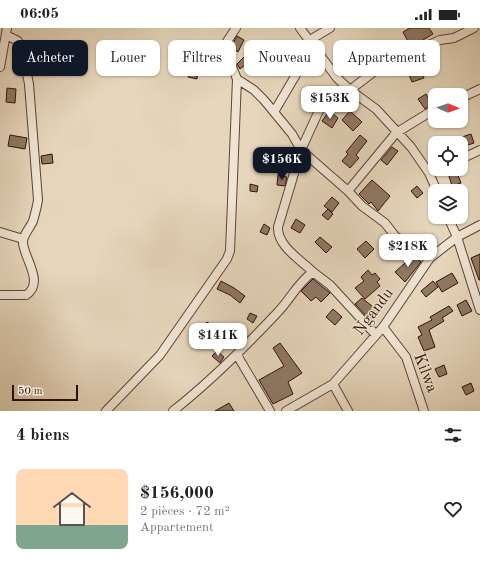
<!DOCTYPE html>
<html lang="fr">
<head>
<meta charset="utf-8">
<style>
	body { margin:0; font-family:"Old Standard TT",serif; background:#f6f6f6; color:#222; height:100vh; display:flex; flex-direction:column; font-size:15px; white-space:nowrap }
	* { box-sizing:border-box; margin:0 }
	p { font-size:13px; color:#767676 }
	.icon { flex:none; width:22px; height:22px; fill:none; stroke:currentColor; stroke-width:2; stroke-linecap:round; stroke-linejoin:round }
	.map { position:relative; height:383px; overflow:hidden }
	.drawer { display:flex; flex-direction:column; background:#fff; flex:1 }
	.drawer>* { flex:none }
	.banner { position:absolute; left:12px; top:12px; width:456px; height:36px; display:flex; gap:8px }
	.needle { width:26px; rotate:92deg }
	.tools { position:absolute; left:428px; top:60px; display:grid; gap:8px }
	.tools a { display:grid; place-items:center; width:40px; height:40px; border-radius:8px; background:#fff; box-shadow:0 1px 3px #0004; font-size:20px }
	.scale { position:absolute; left:12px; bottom:10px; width:66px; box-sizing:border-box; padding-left:4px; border:2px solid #301205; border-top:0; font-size:11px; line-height:14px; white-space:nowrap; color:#301205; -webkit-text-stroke:3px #efe4d3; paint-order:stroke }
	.price { position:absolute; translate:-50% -34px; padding:0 9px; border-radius:8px; background:#fff; color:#222; font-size:13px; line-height:26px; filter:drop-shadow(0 1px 2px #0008) }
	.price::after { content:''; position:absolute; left:50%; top:24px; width:12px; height:9px; margin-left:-6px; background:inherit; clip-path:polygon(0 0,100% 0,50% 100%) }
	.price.selected { background:#111827; color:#fff }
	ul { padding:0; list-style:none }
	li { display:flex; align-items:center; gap:12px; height:100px; padding:0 16px }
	li span { display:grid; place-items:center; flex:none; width:112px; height:80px; border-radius:8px; color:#555 }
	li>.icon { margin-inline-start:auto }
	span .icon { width:48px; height:48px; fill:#fffc; stroke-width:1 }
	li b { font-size:17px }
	h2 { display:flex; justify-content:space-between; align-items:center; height:48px; padding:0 16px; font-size:17px }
	.chip { padding:0 14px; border-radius:8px; background:#fff; box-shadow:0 1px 3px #0004; font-size:14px; line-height:36px }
	.chip.selected { background:#111827; color:#fff }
	.status { display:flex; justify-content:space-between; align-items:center; height:28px; padding:0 20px; background:#fff; direction:ltr }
	.status svg { height:11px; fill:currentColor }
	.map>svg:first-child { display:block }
	.building { fill:#8f7864; stroke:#301205 }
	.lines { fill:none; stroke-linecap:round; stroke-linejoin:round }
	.street-casing { stroke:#5e4333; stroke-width:10 }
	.street { stroke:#efe4d3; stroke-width:8 }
	.labels { text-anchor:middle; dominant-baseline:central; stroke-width:3; stroke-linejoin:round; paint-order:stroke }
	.street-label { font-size:16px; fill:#301205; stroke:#efe4d3 }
</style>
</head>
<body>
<div class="status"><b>06:05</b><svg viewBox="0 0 49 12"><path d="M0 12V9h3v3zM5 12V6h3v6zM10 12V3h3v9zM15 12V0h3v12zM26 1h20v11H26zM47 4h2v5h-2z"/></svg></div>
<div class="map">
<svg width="480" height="383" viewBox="0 0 480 383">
	<rect width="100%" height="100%" fill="#e6d6bc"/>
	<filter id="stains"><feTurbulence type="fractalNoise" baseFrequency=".005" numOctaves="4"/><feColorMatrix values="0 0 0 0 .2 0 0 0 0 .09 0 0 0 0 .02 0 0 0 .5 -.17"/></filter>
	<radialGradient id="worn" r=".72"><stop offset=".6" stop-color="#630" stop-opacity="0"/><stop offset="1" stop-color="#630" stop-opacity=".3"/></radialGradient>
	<path class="building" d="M410,0H429L433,6L411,19L403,4Z
		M237,8L244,12L238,24L232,20V17Z
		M60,13L61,34H50L51,26H54L52,14Z
		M249,24L257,27L255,34L251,32L240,41L237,36Z
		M285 41a4 4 0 1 1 8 0a4 4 0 1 1-8 0Z
		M420,38L424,50L412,54L407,42Z
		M189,39L198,41L197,51L188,49Z
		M7,60L16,61L15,75L6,74Z
		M426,66L432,76L425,81L418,71Z
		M347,68L352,73L347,79L339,73Z
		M329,83L338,90L332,100L322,93Z
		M350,83L362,94L353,103L342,92Z
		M471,106L474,115L462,119L459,110Z
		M10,107L27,110L25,121L8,118Z
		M360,107L367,113L356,127L359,130L350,140L342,133L348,126L346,124Z
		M392,119L398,123L387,137L381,132Z
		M52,126L53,135L42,136L41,128Z
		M456,142L461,155L452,158L448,145Z
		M278,147L287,149L285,158L277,157Z
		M372,152L390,168L378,183L371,174L369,176L359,166Z
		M250,156L258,158L257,164L250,163Z
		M417,158L423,165L417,170L411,163Z
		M332,169L339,175L332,184L324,178Z
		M328,181L333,186L328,192L322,187Z
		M296,191L305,197L300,205L291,200Z
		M264,196L270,200L267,207L260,204Z
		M320,209L332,219L326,225L315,214Z
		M366,213L374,221L365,230L357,221Z
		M480,226V252H479L471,230Z
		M414,227L421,234L405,254L395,244Z
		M368,242L372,247L375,245L380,251L377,254L380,258L365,271L355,260L364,253L361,249Z
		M452,245L458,255L442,264L436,254Z
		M313,251L330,265L321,274L316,269L311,273L301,263Z
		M221,253L234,260L245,268L240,275L230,267L217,261Z
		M433,253L438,259L426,269L421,263Z
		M362,270L378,283L370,292L355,276Z
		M466,272L472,283L462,288L457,277Z
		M449,278L453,283L442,290L444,293L429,302L435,319L424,323L418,309L422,307L418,299L432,292L430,289Z
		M333,281L342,289L335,297L326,289Z
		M250,285L257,288L253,295L247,291Z
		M207,294L215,299L210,305L203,300Z
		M280,315L302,345L288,354L293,366L273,376L259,352L284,338L273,320Z
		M217,323L224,329L220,335L212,328Z
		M444,337L447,346L439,349L435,341Z
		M471,355L474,363L466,367L462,359Z
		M229,375L234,383H215Z"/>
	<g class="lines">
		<defs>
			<path id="street" d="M300,0L337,50L350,62L376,81L411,119L429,145L437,163
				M310,12L330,0
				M0,39L7,0
				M237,51L254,62L264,72L292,106L301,122L348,163L362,178L385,195L395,208L430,230
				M461,70L480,61
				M274,84L297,45L319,24
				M461,131L480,122
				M429,145L438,141
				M348,163L396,105L435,81
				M448,189L457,209L480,282
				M0,204L23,211
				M313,244C301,232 277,218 278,199L301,122L322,76L335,66L350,62L380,39L440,12L454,10L474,0
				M0,267H26C45,255 24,230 23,215C22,208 30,200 33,193C35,186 37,179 38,172L29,56L22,22L18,13L6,7
				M383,299L406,329L424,383
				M237,327L270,383
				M333,356L348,383
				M106,383L160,327L227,231L230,223L237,51L226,24V15L236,0
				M173,383C211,353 244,320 277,285C290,272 298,254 313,244L330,257L376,307
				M286,383L333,356L383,299L430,230L457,209L480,197"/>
		</defs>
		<use href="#street" class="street-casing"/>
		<use href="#street" class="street"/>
	</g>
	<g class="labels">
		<g class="street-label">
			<text transform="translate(374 284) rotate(-53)">Ngandu</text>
			<text transform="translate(425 345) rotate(69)">Kilwa</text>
		</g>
	</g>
	<rect width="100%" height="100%" filter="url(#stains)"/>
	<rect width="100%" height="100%" fill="url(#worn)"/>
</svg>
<div class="tools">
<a><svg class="needle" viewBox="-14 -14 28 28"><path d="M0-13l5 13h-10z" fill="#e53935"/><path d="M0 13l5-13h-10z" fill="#767676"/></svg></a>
<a><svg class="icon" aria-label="locate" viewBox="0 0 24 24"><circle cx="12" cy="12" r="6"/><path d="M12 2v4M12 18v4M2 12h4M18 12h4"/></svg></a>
<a><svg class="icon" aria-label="layers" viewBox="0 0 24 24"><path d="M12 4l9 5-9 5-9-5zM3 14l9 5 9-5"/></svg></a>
</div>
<div class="scale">50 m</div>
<b class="price" style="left:330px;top:92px">$153K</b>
<b class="price selected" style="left:282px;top:153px">$156K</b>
<b class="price" style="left:408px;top:240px">$218K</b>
<b class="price" style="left:218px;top:329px">$141K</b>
<div class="banner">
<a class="chip selected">Acheter</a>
<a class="chip">Louer</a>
<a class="chip">Filtres</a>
<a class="chip">Nouveau</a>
<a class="chip">Appartement</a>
</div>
</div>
<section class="drawer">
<h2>4 biens<svg class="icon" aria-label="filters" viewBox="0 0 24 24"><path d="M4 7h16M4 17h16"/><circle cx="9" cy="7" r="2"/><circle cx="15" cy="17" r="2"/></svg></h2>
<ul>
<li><span style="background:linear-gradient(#ffd9b3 70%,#7fa58c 0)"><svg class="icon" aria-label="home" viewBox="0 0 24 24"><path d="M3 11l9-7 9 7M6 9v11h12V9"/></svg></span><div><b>$156,000</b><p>2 pièces · 72 m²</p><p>Appartement</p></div><svg class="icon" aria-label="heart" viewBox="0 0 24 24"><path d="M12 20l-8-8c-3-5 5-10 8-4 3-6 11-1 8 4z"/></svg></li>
</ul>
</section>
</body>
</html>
